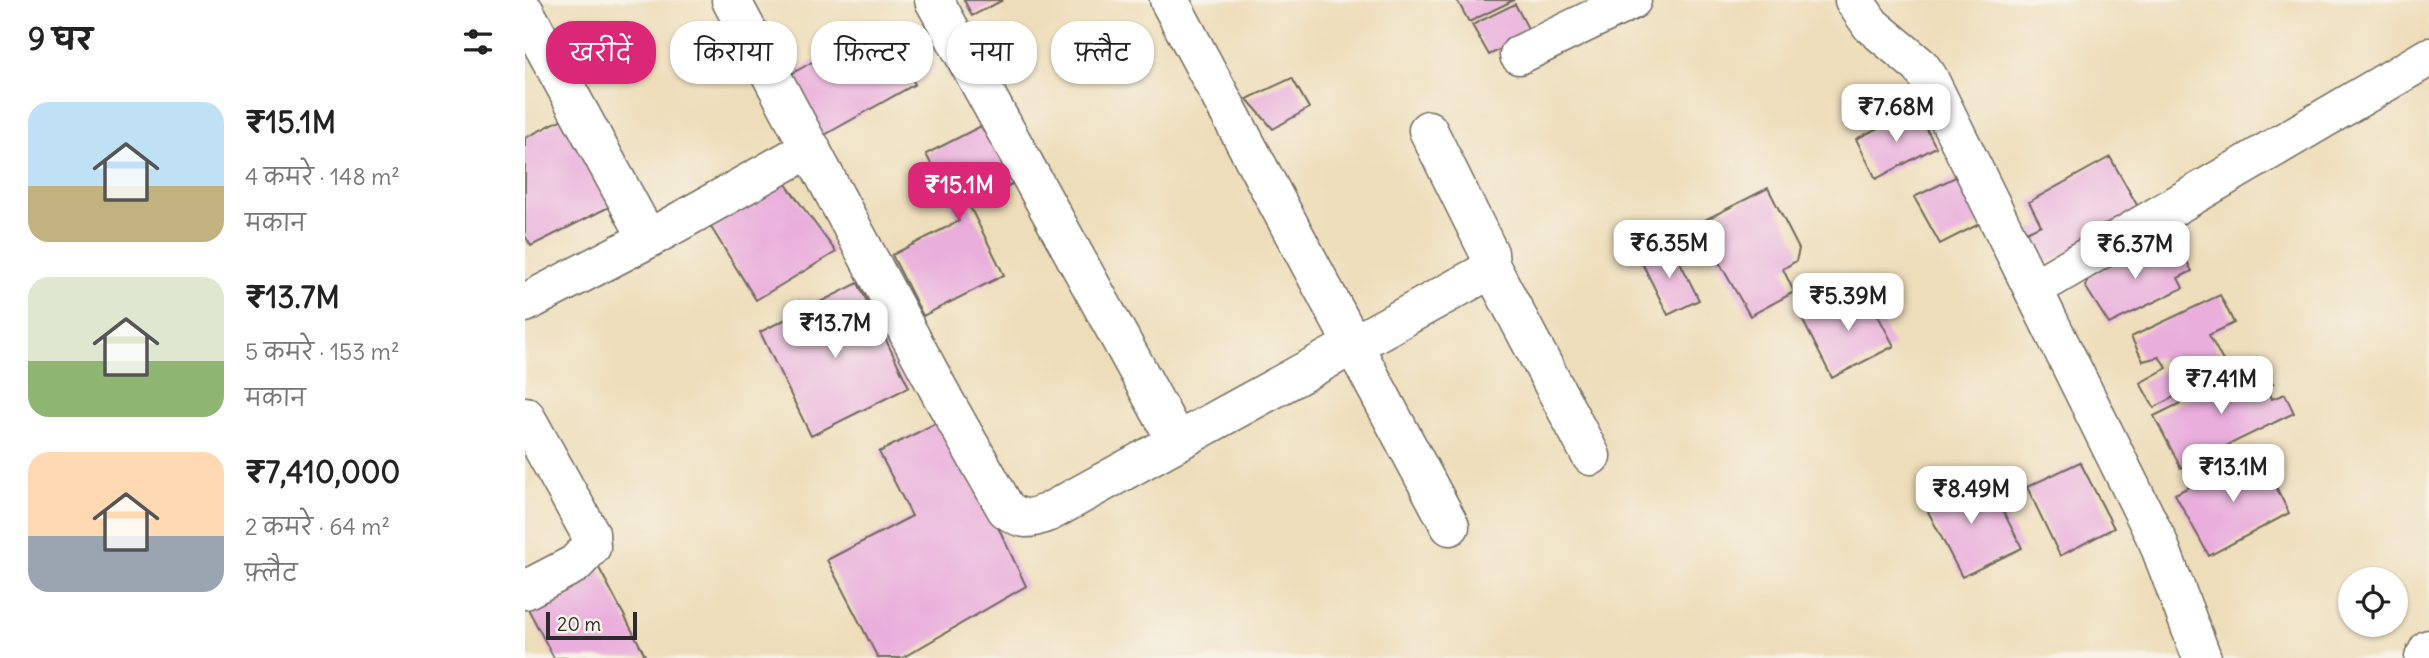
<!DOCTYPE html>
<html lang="hi">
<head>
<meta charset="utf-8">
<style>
	body { margin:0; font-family:Delius,"Playpen Sans Deva",sans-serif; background:#f6f6f6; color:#222; height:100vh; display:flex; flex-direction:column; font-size:26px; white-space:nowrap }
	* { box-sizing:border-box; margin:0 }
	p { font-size:23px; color:#767676 }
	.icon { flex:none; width:38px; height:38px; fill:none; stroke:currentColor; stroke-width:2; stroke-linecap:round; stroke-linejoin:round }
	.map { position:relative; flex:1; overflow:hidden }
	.drawer { display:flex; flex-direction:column; background:#fff; width:525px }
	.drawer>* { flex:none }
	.hud { position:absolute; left:21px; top:21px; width:665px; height:63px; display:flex; gap:14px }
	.buttons { position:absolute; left:1813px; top:567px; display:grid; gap:14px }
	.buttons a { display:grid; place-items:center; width:70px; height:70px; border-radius:50%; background:#fff; box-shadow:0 2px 5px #0004; font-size:35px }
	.scale { position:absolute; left:21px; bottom:18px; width:91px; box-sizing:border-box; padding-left:7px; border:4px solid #2b2b2b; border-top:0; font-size:19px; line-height:24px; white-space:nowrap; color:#2b2b2b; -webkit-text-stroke:5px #f7f3e8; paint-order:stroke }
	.price { position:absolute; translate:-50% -60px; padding:0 16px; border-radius:14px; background:#fff; color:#222; font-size:23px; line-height:46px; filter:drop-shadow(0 2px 4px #0008) }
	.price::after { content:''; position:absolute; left:50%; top:42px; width:21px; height:16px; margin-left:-10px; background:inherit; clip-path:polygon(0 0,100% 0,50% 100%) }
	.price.selected { background:#db2777; color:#fff }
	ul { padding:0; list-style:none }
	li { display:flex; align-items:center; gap:21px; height:175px; padding:0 28px }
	li span { display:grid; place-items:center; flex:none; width:196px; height:140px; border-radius:21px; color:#555 }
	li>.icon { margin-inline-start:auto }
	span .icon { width:84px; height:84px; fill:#fffc; stroke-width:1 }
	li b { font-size:30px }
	h2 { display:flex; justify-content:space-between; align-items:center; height:84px; padding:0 28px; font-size:30px }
	.tag { padding:0 24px; border-radius:28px; background:#fff; box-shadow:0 2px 5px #0004; font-size:24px; line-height:63px }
	.tag.selected { background:#db2777; color:#fff }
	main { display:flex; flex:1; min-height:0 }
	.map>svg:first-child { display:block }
	.building { fill:#e9aedc }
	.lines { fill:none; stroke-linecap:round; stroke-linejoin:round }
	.minor-casing { stroke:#6f695d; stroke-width:41 }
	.minor { stroke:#fff; stroke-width:38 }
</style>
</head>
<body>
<main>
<section class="drawer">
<h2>9 घर<svg class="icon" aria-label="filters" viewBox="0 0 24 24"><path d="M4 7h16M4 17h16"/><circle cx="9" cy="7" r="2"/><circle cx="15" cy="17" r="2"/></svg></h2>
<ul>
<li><span style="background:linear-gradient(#bfe0f5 60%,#c2b280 0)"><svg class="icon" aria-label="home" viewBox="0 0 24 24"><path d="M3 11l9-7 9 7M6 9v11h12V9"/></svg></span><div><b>₹15.1M</b><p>4 कमरे · 148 m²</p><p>मकान</p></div></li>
<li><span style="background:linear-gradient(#dfe7d0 60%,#8fb573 0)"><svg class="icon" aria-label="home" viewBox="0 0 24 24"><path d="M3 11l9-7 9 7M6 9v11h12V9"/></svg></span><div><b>₹13.7M</b><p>5 कमरे · 153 m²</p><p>मकान</p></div></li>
<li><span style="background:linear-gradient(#ffd9b3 60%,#9aa5b1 0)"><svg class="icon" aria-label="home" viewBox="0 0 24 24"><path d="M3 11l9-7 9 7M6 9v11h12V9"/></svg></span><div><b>₹7,410,000</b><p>2 कमरे · 64 m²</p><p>फ़्लैट</p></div></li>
</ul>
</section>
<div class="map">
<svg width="1904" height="658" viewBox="0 0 1904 658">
	<rect width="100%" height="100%" fill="#f7f3e8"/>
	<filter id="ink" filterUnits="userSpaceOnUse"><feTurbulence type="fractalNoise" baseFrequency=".0143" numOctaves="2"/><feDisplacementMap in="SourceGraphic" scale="14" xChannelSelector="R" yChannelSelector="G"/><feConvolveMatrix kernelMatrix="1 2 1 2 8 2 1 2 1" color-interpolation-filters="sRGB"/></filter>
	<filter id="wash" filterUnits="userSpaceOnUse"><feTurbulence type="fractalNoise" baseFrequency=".00686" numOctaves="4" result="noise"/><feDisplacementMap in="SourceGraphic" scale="28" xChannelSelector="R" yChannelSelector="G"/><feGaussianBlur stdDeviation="1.57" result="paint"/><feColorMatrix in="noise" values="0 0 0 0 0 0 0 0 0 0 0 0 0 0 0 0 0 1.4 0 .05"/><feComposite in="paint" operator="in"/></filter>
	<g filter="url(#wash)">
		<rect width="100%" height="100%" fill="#eeddba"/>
		<g id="blocks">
			<path class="building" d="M439,0H478L447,16Z
				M932,0H989L944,22Z
				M990,4L1006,34L964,55L947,25Z
				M355,23L390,84L296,137L261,77Z
				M767,78L784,108L748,129L722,99Z
				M1391,109L1411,147L1351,179L1331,139Z
				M39,118L88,205L6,246L0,236V138Z
				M466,121L495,180L444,205L479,275L398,316L367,255L434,221L401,154Z
				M1585,157L1616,212L1516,266L1499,233L1516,225L1504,202Z
				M1443,171L1468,217L1415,244L1389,197Z
				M260,183L311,252L231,300L184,224Z
				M1243,188L1274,249L1271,261L1258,269L1269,292L1225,316L1172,224Z
				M1146,244L1174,300L1143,315L1115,259Z
				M1632,245L1639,259L1656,250L1667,271L1653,278L1658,288L1584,324L1560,286L1570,263L1599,250L1606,259Z
				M333,283L384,387L286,436L235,332Z
				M1339,289L1369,346L1307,378L1277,319Z
				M1695,295L1709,323L1684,335L1704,372L1678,386L1670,385L1629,408L1615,383L1642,368L1634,357L1618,361L1606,337Z
				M1729,367L1748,384L1742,387L1747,399L1760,394L1769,413L1656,468L1629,416Z
				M411,423L476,533L501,586L377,658H353L302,560L387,516L354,452Z
				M1734,452L1764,513L1684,556L1650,494Z
				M1555,462L1589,528L1535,556L1502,487Z
				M1437,478L1447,496L1466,488L1497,548L1437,577L1396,498Z
				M73,566L121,657L29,658L1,605Z"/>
		</g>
	</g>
	<g filter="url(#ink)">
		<use href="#blocks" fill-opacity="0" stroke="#6f695d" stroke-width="2"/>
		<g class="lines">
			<defs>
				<path id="minor" d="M206,0L417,396L481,509C499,522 504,519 524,512L961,272L965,265L964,253L903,130
					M409,0L652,442
					M644,0L925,526
					M1329,0L1346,25L1395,66L1403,77L1633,542L1677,658
					M0,12L123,239
					M994,55L1107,0
					M965,265L1066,456
					M1508,289L1904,57
					M0,303L123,239L286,148
					M0,416L65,533L66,547L50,564L0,590
					M1899,658L1904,649"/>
			</defs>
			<use href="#minor" class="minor-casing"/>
			<use href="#minor" class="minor"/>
		</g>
	</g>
</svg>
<div class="buttons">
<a><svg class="icon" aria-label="locate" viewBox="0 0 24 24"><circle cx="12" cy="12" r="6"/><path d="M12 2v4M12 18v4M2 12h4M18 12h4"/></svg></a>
</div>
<div class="scale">20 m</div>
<b class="price" style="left:1371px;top:144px">₹7.68M</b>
<b class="price selected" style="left:434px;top:222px">₹15.1M</b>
<b class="price" style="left:1144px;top:280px">₹6.35M</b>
<b class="price" style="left:1610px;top:281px">₹6.37M</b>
<b class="price" style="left:1323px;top:333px">₹5.39M</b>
<b class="price" style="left:310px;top:360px">₹13.7M</b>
<b class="price" style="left:1696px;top:416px">₹7.41M</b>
<b class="price" style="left:1708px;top:504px">₹13.1M</b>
<b class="price" style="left:1446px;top:526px">₹8.49M</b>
<div class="hud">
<a class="tag selected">खरीदें</a>
<a class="tag">किराया</a>
<a class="tag">फ़िल्टर</a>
<a class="tag">नया</a>
<a class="tag">फ़्लैट</a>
</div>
</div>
</main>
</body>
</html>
